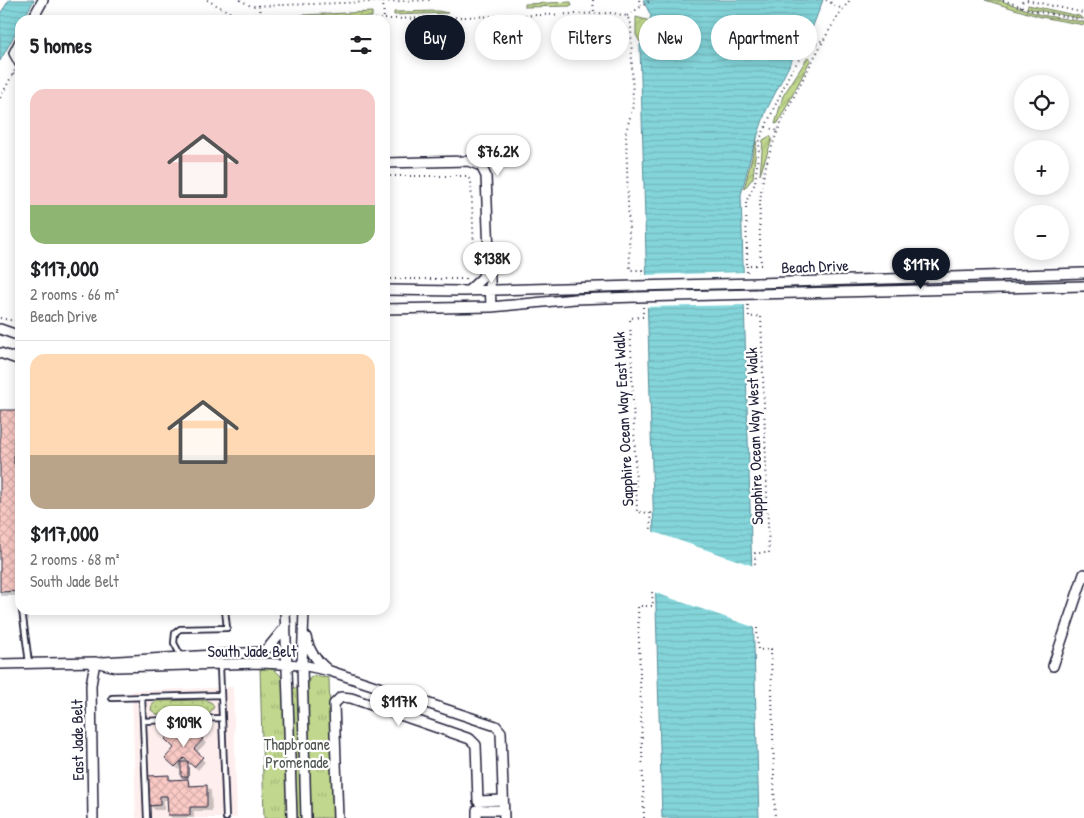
<!DOCTYPE html>
<html lang="en">
<head>
<meta charset="utf-8">
<style>
	body { margin:0; font-family:"Patrick Hand",sans-serif; background:#f6f6f6; color:#202124; height:100vh; display:flex; flex-direction:column; font-size:19px; white-space:nowrap }
	* { box-sizing:border-box; margin:0 }
	p { font-size:16px; color:#757577 }
	.icon { flex:none; width:28px; height:28px; fill:none; stroke:currentColor; stroke-width:2; stroke-linecap:round; stroke-linejoin:round }
	.map { position:relative; flex:1; overflow:hidden }
	.drawer { position:absolute; left:15px; top:15px; width:375px; height:600px; display:flex; flex-direction:column; background:#fff; border-radius:15px; box-shadow:0 2px 12px #0003 }
	.drawer>* { flex:none }
	.guide { position:absolute; left:405px; top:15px; width:475px; height:45px; display:flex; gap:10px }
	.fabs { position:absolute; left:1014px; top:75px; display:grid; gap:10px }
	.fabs a { display:grid; place-items:center; width:55px; height:55px; border-radius:50%; background:#fff; box-shadow:0 2px 12px #0003; font-size:25px }
	.price { position:absolute; translate:-50% -42px; padding:0 11px; border-radius:18px; background:#fff; color:#222; font-size:16px; line-height:32px; filter:drop-shadow(0 1px 2px #0008) }
	.price::after { content:''; position:absolute; left:50%; top:30px; width:15px; height:11px; margin-left:-8px; background:inherit; clip-path:polygon(0 0,100% 0,50% 100%) }
	.price.on { background:#111827; color:#fff }
	ul { padding:0; list-style:none }
	li { display:grid; align-content:center; gap:10px; height:265px; padding:0 15px }
	li+li { border-top:1px solid #e0e0e0 }
	li span { display:grid; place-items:center; height:155px; border-radius:15px; color:#555 }
	li>.icon { margin-inline-start:auto }
	span .icon { width:90px; height:90px; fill:#fffc; stroke-width:1 }
	li b { font-size:21px }
	h2 { display:flex; justify-content:space-between; align-items:center; height:60px; padding:0 15px; font-size:21px }
	.tag { padding:0 18px; border-radius:22px; background:#fff; box-shadow:0 2px 12px #0003; font-size:18px; line-height:45px }
	.tag.on { background:#111827; color:#fff }
	.map>svg:first-child { display:block }
	.built { fill:#feefee }
	.grass { fill:url(#grass-dots); stroke:#717c64 }
	.park { fill:url(#park-tufts); stroke:#717c64 }
	.garden { fill:url(#garden-furrows); stroke:#717c64 }
	.water { fill:url(#water-rules); stroke:#5d8d9a }
	.pier { fill:#fff }
	.shadow { fill:#0003 }
	.building { fill:url(#building-cross-hatch); stroke:#22223b }
	.lines { fill:none; stroke-linecap:round; stroke-linejoin:round }
	.lane-casing { stroke:#22223b; stroke-width:8 }
	.street-casing { stroke:#22223b; stroke-width:12 }
	.path { stroke:#22223b; stroke-width:2; stroke-dasharray:1 4; stroke-linecap:butt }
	.lane { stroke:#fff; stroke-width:4.5 }
	.street { stroke:#fff; stroke-width:9 }
	.street-bridge-casing { stroke:#22223b; stroke-width:12; stroke-linecap:butt }
	.street-bridge { stroke:#fff; stroke-width:9 }
	.labels { text-anchor:middle; dominant-baseline:central; stroke-width:4.5; stroke-linejoin:round; paint-order:stroke }
	.street-label { font-size:16px; fill:#22223b; stroke:#fff }
	.park-label { font-size:16px; fill:#515854; stroke:#fff }
</style>
</head>
<body>
<div class="map">
<svg width="1084" height="818" viewBox="0 0 1084 818">
	<defs>
		<pattern id="grass-dots" width="8" height="8" patternUnits="userSpaceOnUse" patternTransform="scale(1.25)"><rect width="8" height="8" fill="#c0d78d"/><path d="M2 2h.1M6 6h.1" fill="none" stroke="#a5b87b" stroke-width="1.8" stroke-linecap="round"/></pattern>
		<pattern id="park-tufts" width="24" height="20" patternUnits="userSpaceOnUse" patternTransform="scale(1.25)"><rect width="24" height="20" fill="#c0d78d"/><path d="M3 7l-1-3M5 7V3M7 7l1-3M15 17l-1-3M17 17v-4M19 17l1-3" fill="none" stroke="#a5b87b"/></pattern>
		<pattern id="garden-furrows" width="10" height="10" patternUnits="userSpaceOnUse" patternTransform="scale(1.25)"><rect width="10" height="10" fill="#c0d78d"/><path d="M-1 1l2-2M0 10L10 0M9 11l2-2" fill="none" stroke="#a5b87b"/></pattern>
		<pattern id="water-rules" width="6" height="5" patternUnits="userSpaceOnUse" patternTransform="scale(1.25)"><rect width="6" height="5" fill="#84d5da"/><path d="M0 2.5h6" fill="none" stroke="#72b7bc"/></pattern>
		<pattern id="building-cross-hatch" width="8" height="8" patternUnits="userSpaceOnUse" patternTransform="scale(1.25)"><rect width="8" height="8" fill="#facac5"/><path d="M0 0l8 8M0 8l8-8" fill="none" stroke="#d6adaa"/></pattern>
	</defs>
	<rect width="100%" height="100%" fill="#fff"/>
	<filter id="ink" filterUnits="userSpaceOnUse"><feTurbulence type="fractalNoise" baseFrequency=".02" numOctaves="2"/><feDisplacementMap in="SourceGraphic" scale="10" xChannelSelector="R" yChannelSelector="G"/><feConvolveMatrix kernelMatrix="1 2 1 2 8 2 1 2 1" color-interpolation-filters="sRGB"/></filter>
	<g filter="url(#ink)">
		<path class="built" d="M233,687L237,818H136L132,691Z"/>
		<path class="grass" d="M206,700L212,703L214,707L209,714L158,715L151,710L152,705L157,701Z"/>
		<path class="park" d="M260,666C275,668 282,673 286,688H305L309,679L313,676L329,678L333,818H264Z"/>
		<path class="garden" d="M985,0H999L1041,15L1084,22V25L1041,17Z
			M571,2L572,6L525,7V4Z
			M1028,5L1079,16L1084,19L1027,8Z
			M438,11L448,13L394,15V12Z
			M372,12V17L302,19L301,15Z
			M636,17L650,21L640,42L636,35Z
			M808,57L811,59L778,123L775,124L783,96Z
			M770,136L772,139L760,175L763,140Z
			M757,137L753,178L744,189Z"/>
		<path class="water" d="M9,0H34L23,20H20V25L0,61V14Z
			M643,0H823L811,31L793,58L766,111L751,155L741,195L759,818H662L640,45L651,16Z"/>
		<path class="pier" d="M746,272L747,305L645,307L644,275Z
			M651,531L754,566L756,628L653,592Z"/>
		<path class="shadow" d="M0,412H20V596H0Z
			M193,731L206,743L196,753L205,762L198,770L188,760L186,762L189,766V779H186L193,787L206,786L211,791L212,811H194V818H172L169,815L168,800H164V810H155L150,805L169,776L173,781H186L182,777V767L179,770L167,758Z"/>
		<path class="building" d="M0,410H20V434L14,438V464L20,468V591L0,592Z
			M178,721H188L189,733L179,734Z
			M174,729L184,739L193,729L203,739L194,749L203,757L194,767L184,758L175,767L165,758L174,748L165,739Z
			M181,762H188V777H181Z
			M169,775V780L188,779L189,786L207,785V807H190V815H168L167,796H160V805L149,806L148,776Z"/>
		<g class="lines">
			<defs>
				<path id="lane" d="M22,610L29,663
					M181,656L174,643L175,633L180,629L227,628L225,610
					M220,666L226,818
					M142,697L147,818
					M112,698L221,695
					M143,721L222,718"/>
				<path id="street" d="M32,20L43,0
					M20,41L14,53L20,64
					M385,163L468,161L481,166L486,176L491,307
					M757,283L1084,273
					M385,290L460,291L636,286
					M468,291L482,278L487,266
					M757,294L1084,286
					M385,309L491,307L575,299L637,297
					M0,329L20,336
					M0,353L20,360
					M285,610L292,818
					M304,610L302,665L306,818
					M306,637C310,653 316,660 328,670
					M103,662L260,652L268,648L286,626
					M0,664L95,662L116,667L261,663L302,665L330,671L496,726L501,732L504,818
					M1053,666L1084,574
					M93,818L91,685L95,662
					M338,818L334,704L341,697L351,698L470,739L476,745L478,801L503,800
					M477,818V810H503"/>
			</defs>
			<use href="#lane" class="lane-casing"/>
			<use href="#street" class="street-casing"/>
			<path class="path" d="M207,0L244,20
				M240,0L251,6L433,0
				M593,0L594,13
				M639,0L641,6
				M826,0L842,9
				M1003,0L1034,11L1084,20
				M1027,0L1084,13
				M383,1L384,19
				M259,5L260,20
				M1021,7L1023,0
				M627,16L651,0
				M350,20L613,13L627,16L631,24L633,106L626,132L630,270H642V275
				M13,74L20,78
				M0,98L15,70
				M766,127L778,131
				M385,176H467L471,181L475,270
				M747,264L746,202L755,183L760,139L790,73L806,49L825,39
				M747,272V265H761C760,238 758,211 762,185C769,140 793,98 814,58C825,38 835,18 850,0
				M385,279H467
				M748,305L749,317L761,316L769,553H755V567
				M643,307V317L630,318L637,512L650,513L651,531
				M0,318L14,321L20,319
				M757,628L758,650L771,649L775,818
				M644,818L638,606H653L652,592"/>
			<use href="#lane" class="lane"/>
			<use href="#street" class="street"/>
			<defs>
				<path id="street-bridge" d="M636,286L757,283
					M637,297L757,294"/>
			</defs>
			<use href="#street-bridge" class="street-bridge-casing"/>
			<use href="#street-bridge" class="street-bridge"/>
		</g>
	</g>
	<g class="labels">
		<g class="street-label">
			<text transform="translate(815 266) rotate(-2)">Beach Drive</text>
			<text transform="translate(623 419) rotate(-93)">Sapphire Ocean Way East Walk</text>
			<text transform="translate(754 436) rotate(-92)">Sapphire Ocean Way West Walk</text>
			<text x="252" y="651">South Jade Belt</text>
			<text transform="translate(77 740) rotate(-91)">East Jade Belt</text>
		</g>
		<g class="park-label">
			<text x="297" y="744">Thapbroane<tspan x="297" dy="18">Promenade</tspan></text>
		</g>
	</g>
</svg>
<div class="fabs">
<a><svg class="icon" aria-label="locate" viewBox="0 0 24 24"><circle cx="12" cy="12" r="6"/><path d="M12 2v4M12 18v4M2 12h4M18 12h4"/></svg></a>
<a>+</a>
<a>−</a>
</div>
<b class="price" style="left:498px;top:177px">$76.2K</b>
<b class="price" style="left:492px;top:284px">$138K</b>
<b class="price on" style="left:921px;top:290px">$117K</b>
<b class="price" style="left:399px;top:727px">$117K</b>
<b class="price" style="left:184px;top:748px">$109K</b>
<div class="guide">
<a class="tag on">Buy</a>
<a class="tag">Rent</a>
<a class="tag">Filters</a>
<a class="tag">New</a>
<a class="tag">Apartment</a>
</div>
<section class="drawer">
<h2>5 homes<svg class="icon" aria-label="filters" viewBox="0 0 24 24"><path d="M4 7h16M4 17h16"/><circle cx="9" cy="7" r="2"/><circle cx="15" cy="17" r="2"/></svg></h2>
<ul>
<li><span style="background:linear-gradient(#f6c9c9 75%,#8fb573 0)"><svg class="icon" aria-label="home" viewBox="0 0 24 24"><path d="M3 11l9-7 9 7M6 9v11h12V9"/></svg></span><div><b>$117,000</b><p>2 rooms · 66 m²</p><p>Beach Drive</p></div></li>
<li><span style="background:linear-gradient(#ffd9b3 65%,#b9a48a 0)"><svg class="icon" aria-label="home" viewBox="0 0 24 24"><path d="M3 11l9-7 9 7M6 9v11h12V9"/></svg></span><div><b>$117,000</b><p>2 rooms · 68 m²</p><p>South Jade Belt</p></div></li>
</ul>
</section>
</div>
</body>
</html>
